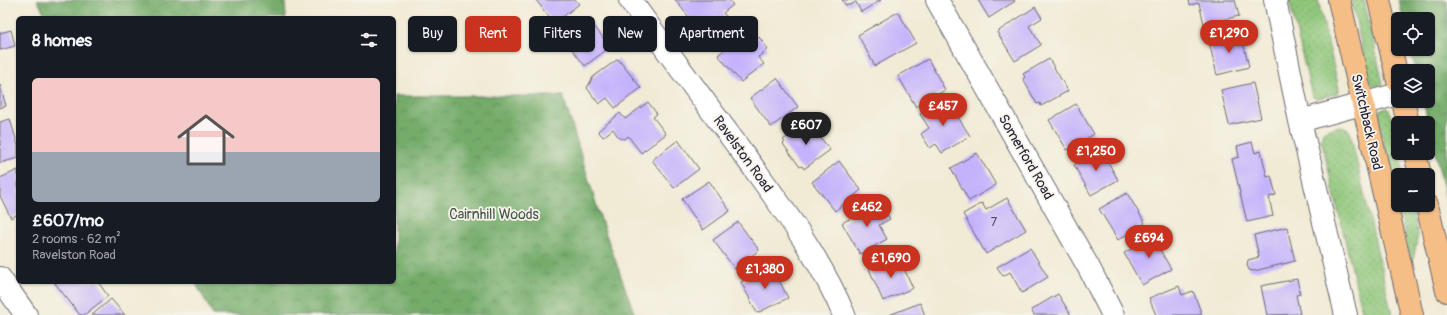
<!DOCTYPE html>
<html lang="en">
<head>
<meta charset="utf-8">
<style>
	body { margin:0; font-family:Pangolin,sans-serif; background:#20242c; color:#f1f3f6; height:100vh; display:flex; flex-direction:column; font-size:15px; white-space:nowrap }
	* { box-sizing:border-box; margin:0 }
	p { font-size:13px; color:#9ea1a6 }
	.icon { flex:none; width:22px; height:22px; fill:none; stroke:currentColor; stroke-width:2; stroke-linecap:round; stroke-linejoin:round }
	.map { position:relative; flex:1; overflow:hidden }
	.drawer { position:absolute; left:16px; top:16px; width:380px; height:268px; display:flex; flex-direction:column; background:#171b24; border-radius:6px; box-shadow:0 1px 3px #0004 }
	.drawer>* { flex:none }
	.banner { position:absolute; left:408px; top:16px; width:380px; height:36px; display:flex; gap:8px }
	.buttons { position:absolute; left:1391px; top:12px; display:grid; gap:8px }
	.buttons a { display:grid; place-items:center; width:44px; height:44px; border-radius:6px; background:#171b24; box-shadow:0 1px 3px #0004; font-size:20px }
	.price { position:absolute; translate:-50% -34px; padding:0 9px; border-radius:14px; background:#c8321e; color:#fff; font-size:13px; line-height:26px; filter:drop-shadow(0 1px 2px #0008) }
	.price::after { content:''; position:absolute; left:50%; top:24px; width:12px; height:9px; margin-left:-6px; background:inherit; clip-path:polygon(0 0,100% 0,50% 100%) }
	.price.active { background:#222; color:#fff }
	ul { padding:0; list-style:none }
	li { display:grid; align-content:center; gap:8px; height:212px; padding:0 16px }
	li+li { border-top:1px solid #363941 }
	li span { display:grid; place-items:center; height:124px; border-radius:6px; color:#555 }
	li>.icon { margin-inline-start:auto }
	span .icon { width:72px; height:72px; fill:#fffc; stroke-width:1 }
	li b { font-size:17px }
	h2 { display:flex; justify-content:space-between; align-items:center; height:48px; padding:0 16px; font-size:17px }
	.pill { padding:0 14px; border-radius:6px; background:#171b24; box-shadow:0 1px 3px #0004; font-size:14px; line-height:36px }
	.pill.active { background:#c8321e; color:#fff }
	.map>svg:first-child { display:block }
	.grass { fill:url(#grass-dots); stroke:#59745b }
	.forest { fill:url(#forest-crowns); stroke:#4b6753 }
	.building { fill:#c5b2fc }
	.lines { fill:none; stroke-linecap:round; stroke-linejoin:round }
	.minor-casing { stroke:#6a6871; stroke-width:24 }
	.primary-casing { stroke:#6a6871; stroke-width:24 }
	.minor { stroke:#fff; stroke-width:22 }
	.primary { stroke:#f5be86; stroke-width:22 }
	.labels { text-anchor:middle; dominant-baseline:central; stroke-width:3.5; stroke-linejoin:round; paint-order:stroke }
	.number-label { font-size:12px; fill:#4b466b }
	.street-label { font-size:14px; fill:#22223b; stroke:#f7f3e8 }
	.park-label { font-size:14px; fill:#43544e; stroke:#f7f3e8 }
</style>
</head>
<body>
<div class="map">
<svg width="1447" height="315" viewBox="0 0 1447 315">
	<defs>
		<pattern id="grass-dots" width="8" height="8" patternUnits="userSpaceOnUse"><rect width="8" height="8" fill="#90c77b"/><path d="M2 2h.1M6 6h.1" fill="none" stroke="#75a166" stroke-width="1.8" stroke-linecap="round"/></pattern>
		<pattern id="forest-crowns" width="20" height="18" patternUnits="userSpaceOnUse"><rect width="20" height="18" fill="#74ac6b"/><path d="M2 6a3 3 0 1 1 6 0M12 15a3 3 0 1 1 6 0" fill="none" stroke="#5f8c59"/></pattern>
	</defs>
	<rect width="100%" height="100%" fill="#f7f3e8"/>
	<filter id="ink" filterUnits="userSpaceOnUse"><feTurbulence type="fractalNoise" baseFrequency=".025" numOctaves="2"/><feDisplacementMap in="SourceGraphic" scale="8" xChannelSelector="R" yChannelSelector="G"/><feConvolveMatrix kernelMatrix="1 2 1 2 8 2 1 2 1" color-interpolation-filters="sRGB"/></filter>
	<filter id="wash" filterUnits="userSpaceOnUse"><feTurbulence type="fractalNoise" baseFrequency=".012" numOctaves="4" result="noise"/><feDisplacementMap in="SourceGraphic" scale="16" xChannelSelector="R" yChannelSelector="G"/><feGaussianBlur stdDeviation="0.9" result="paint"/><feColorMatrix in="noise" values="0 0 0 0 0 0 0 0 0 0 0 0 0 0 0 0 0 1.4 0 .05"/><feComposite in="paint" operator="in"/></filter>
	<g filter="url(#wash)">
		<rect width="100%" height="100%" fill="#f1ebd5"/>
		<path class="grass" d="M1289,0H1318L1339,89L1338,93L1317,99L1312,96Z
			M1351,0H1364L1383,84L1379,86L1372,85L1370,81Z
			M1387,108L1389,110L1398,147V153H1399L1404,175H1398V204L1377,114L1379,110Z
			M1338,126L1347,128L1350,132L1392,315H1363L1321,139L1323,132Z
			M1398,205H1411L1418,235L1412,265Z"/>
		<path class="forest" d="M37,0H285L286,18H47Z
			M1399,0H1447V203L1423,101H1428V71H1416L1410,49H1428V19H1403Z
			M394,96H563L603,226L635,315H213L195,282H394Z"/>
		<g id="blocks">
			<path class="building" d="M536,0H576L579,4L554,24Z
				M675,0H729L733,5L723,13L729,19L706,38Z
				M842,0H881L861,12L856,2L850,5H846Z
				M978,0H1014L1015,1L989,18Z
				M1189,0H1235L1239,16L1204,24L1199,3L1190,5Z
				M1035,7L1042,18L1029,26L1041,45L1015,61L997,32Z
				M898,12L916,43L875,66L858,35Z
				M588,18L610,47L585,66L563,38Z
				M11,30L15,46L0,50V33Z
				M743,34L751,43L759,37L768,49L758,57L764,64L741,82L718,55Z
				M1241,34L1249,67L1217,75L1209,42Z
				M618,59L641,88L615,108L607,98L599,104L587,88L593,77Z
				M928,59L945,90L916,107L898,76Z
				M1049,59L1068,91L1041,106L1040,103L1037,104L1023,79L1025,77L1023,74Z
				M777,78L798,107L771,127L750,98Z
				M1253,83L1261,118L1229,125L1221,90Z
				M0,85L6,106L0,108Z
				M946,98L970,136L942,153L936,144L930,148L921,134L929,128L920,114Z
				M648,102L657,114L653,117L666,134L641,153L628,136L625,139L619,138L613,129L603,137L598,131L620,113L625,119Z
				M1076,104L1094,134L1067,150L1049,120Z
				M10,119L18,146V158L0,163V122Z
				M808,121L830,150L804,169L802,166L800,167L783,144L785,142L783,140Z
				M678,140L699,169L674,188L652,160Z
				M1252,142L1255,153L1261,151L1267,177L1271,176L1276,195L1269,197L1273,216L1247,222L1232,159L1239,157L1237,146Z
				M1101,149L1118,180L1091,195L1074,165Z
				M977,153L996,185L969,201L951,168Z
				M839,161L861,190L835,211L812,182Z
				M18,170V214L11,218L0,196V178Z
				M709,181L730,211L703,230L682,199Z
				M1127,193L1145,223L1118,240L1099,209Z
				M1007,198L1026,230L986,254L963,214L982,203L986,210Z
				M880,202L890,219L879,225L887,239L860,254L842,223Z
				M738,222L759,250L735,269L713,240Z
				M1287,227L1295,261L1254,271L1249,270L1247,265L1248,260L1259,257L1254,235Z
				M1158,234L1163,236L1166,240L1165,246L1159,248L1171,269L1142,285L1124,253Z
				M1030,248L1048,277L1022,293L1010,272L1003,276L997,267Z
				M898,256L913,288L883,301L869,269Z
				M772,266L788,298L757,313L741,282Z
				M1297,279L1300,294L1296,295L1300,314L1267,315L1261,286Z
				M54,282H98L108,296L84,315H80Z
				M1179,286L1182,295L1193,291L1202,315H1156L1149,298Z
				M1058,294L1071,315H1034L1031,310Z
				M111,299L125,315H92Z
				M920,303L925,315H889Z"/>
		</g>
	</g>
	<g filter="url(#ink)">
		<use href="#blocks" fill-opacity="0" stroke="#6a6871" stroke-width="1"/>
		<g class="lines">
			<defs>
				<path id="minor" d="M630,0C668,52 706,104 745,156C781,206 820,257 844,315
					M937,0L1089,268L1113,315
					M1275,0L1300,121L1346,315
					M1300,121L1398,94
					M0,278L26,315"/>
				<path id="primary" d="M1339,0L1412,315
					M1379,0L1398,81
					M1403,101L1408,123
					M1415,153L1420,175
					M1427,205L1447,291"/>
			</defs>
			<use href="#minor" class="minor-casing"/>
			<use href="#primary" class="primary-casing"/>
			<use href="#minor" class="minor"/>
			<use href="#primary" class="primary"/>
		</g>
	</g>
	<g class="labels">
		<g class="number-label">
			<text x="994" y="222">7</text>
		</g>
		<g class="street-label">
			<text transform="translate(1367 122) rotate(77)">Switchback Road</text>
			<text transform="translate(743 154) rotate(54)">Ravelston Road</text>
			<text transform="translate(1026 157) rotate(60)">Somerford Road</text>
		</g>
		<g class="park-label">
			<text x="494" y="214">Cairnhill Woods</text>
		</g>
	</g>
</svg>
<div class="buttons">
<a><svg class="icon" aria-label="locate" viewBox="0 0 24 24"><circle cx="12" cy="12" r="6"/><path d="M12 2v4M12 18v4M2 12h4M18 12h4"/></svg></a>
<a><svg class="icon" aria-label="layers" viewBox="0 0 24 24"><path d="M12 4l9 5-9 5-9-5zM3 14l9 5 9-5"/></svg></a>
<a>+</a>
<a>−</a>
</div>
<b class="price" style="left:1229px;top:54px">£1,290</b>
<b class="price" style="left:943px;top:127px">£457</b>
<b class="price active" style="left:806px;top:146px">£607</b>
<b class="price" style="left:1096px;top:172px">£1,250</b>
<b class="price" style="left:867px;top:228px">£462</b>
<b class="price" style="left:1149px;top:259px">£694</b>
<b class="price" style="left:891px;top:279px">£1,690</b>
<b class="price" style="left:765px;top:290px">£1,380</b>
<div class="banner">
<a class="pill">Buy</a>
<a class="pill active">Rent</a>
<a class="pill">Filters</a>
<a class="pill">New</a>
<a class="pill">Apartment</a>
</div>
<section class="drawer">
<h2>8 homes<svg class="icon" aria-label="filters" viewBox="0 0 24 24"><path d="M4 7h16M4 17h16"/><circle cx="9" cy="7" r="2"/><circle cx="15" cy="17" r="2"/></svg></h2>
<ul>
<li><span style="background:linear-gradient(#f6c9c9 60%,#9aa5b1 0)"><svg class="icon" aria-label="home" viewBox="0 0 24 24"><path d="M3 11l9-7 9 7M6 9v11h12V9"/></svg></span><div><b>£607/mo</b><p>2 rooms · 62 m²</p><p>Ravelston Road</p></div></li>
</ul>
</section>
</div>
</body>
</html>
